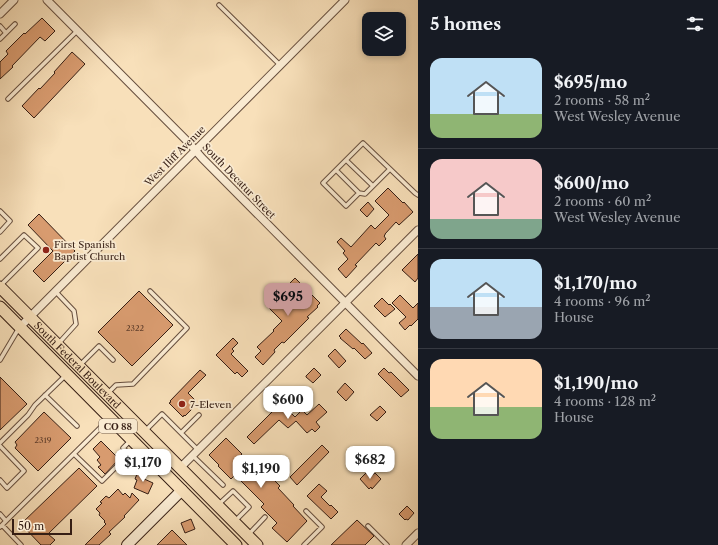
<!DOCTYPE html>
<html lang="en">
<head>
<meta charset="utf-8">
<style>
	body { margin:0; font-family:"Libre Caslon Text",serif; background:#20242c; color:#f1f3f6; height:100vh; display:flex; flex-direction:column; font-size:15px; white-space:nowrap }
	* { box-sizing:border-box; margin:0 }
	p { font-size:13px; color:#9ea1a6 }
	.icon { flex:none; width:22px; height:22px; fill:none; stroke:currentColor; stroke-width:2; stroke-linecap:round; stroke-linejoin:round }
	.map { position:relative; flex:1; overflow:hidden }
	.drawer { display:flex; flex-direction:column; background:#171b24; width:300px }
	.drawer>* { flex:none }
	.buttons { position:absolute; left:362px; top:12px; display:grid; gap:8px }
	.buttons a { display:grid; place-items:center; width:44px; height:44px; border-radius:8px; background:#171b24; box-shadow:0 2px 6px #0003; font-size:20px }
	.scale { position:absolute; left:12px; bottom:10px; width:60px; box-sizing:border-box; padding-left:4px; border:2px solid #361e14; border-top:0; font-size:11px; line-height:14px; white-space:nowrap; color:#361e14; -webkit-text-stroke:3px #faebd2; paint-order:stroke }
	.price { position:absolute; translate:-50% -34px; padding:0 9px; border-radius:8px; background:#fff; color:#222; font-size:13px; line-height:26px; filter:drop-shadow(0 1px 2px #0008) }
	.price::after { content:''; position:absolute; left:50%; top:24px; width:12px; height:9px; margin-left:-6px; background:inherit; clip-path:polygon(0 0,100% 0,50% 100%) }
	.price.current { background:#c59692; color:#111 }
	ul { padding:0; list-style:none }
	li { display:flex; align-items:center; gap:12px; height:100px; padding:0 12px }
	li+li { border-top:1px solid #363941 }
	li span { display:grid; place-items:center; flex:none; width:112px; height:80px; border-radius:12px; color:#555 }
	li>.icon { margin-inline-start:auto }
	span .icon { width:48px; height:48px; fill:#fffc; stroke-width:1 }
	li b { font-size:17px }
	h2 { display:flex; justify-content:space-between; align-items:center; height:48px; padding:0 12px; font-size:17px }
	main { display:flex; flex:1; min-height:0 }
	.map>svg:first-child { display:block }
	.building { fill:#d89b6f; stroke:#361e14 }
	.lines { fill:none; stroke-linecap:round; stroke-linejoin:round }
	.lane-casing { stroke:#664e3e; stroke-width:5.5 }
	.street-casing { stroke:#664e3e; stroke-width:9 }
	.secondary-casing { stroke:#361e14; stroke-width:12 }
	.primary-casing { stroke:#361e14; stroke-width:13 }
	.lane { stroke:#faebd2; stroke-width:3.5 }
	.street { stroke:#faebd2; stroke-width:7 }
	.secondary { stroke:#faebd2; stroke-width:10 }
	.primary { stroke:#f8e0ba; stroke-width:11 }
	.poi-dot { fill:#8f2418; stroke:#faebd2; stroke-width:1.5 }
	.labels { text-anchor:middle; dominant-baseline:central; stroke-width:3.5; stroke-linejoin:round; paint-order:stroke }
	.number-label { font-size:8px; fill:#5e3d2b }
	.shield { fill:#faebd2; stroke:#715c4d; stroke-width:1 }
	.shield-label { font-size:9px; font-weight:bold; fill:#361e14 }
	.street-label { font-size:10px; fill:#361e14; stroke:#faebd2 }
	.poi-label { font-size:10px; fill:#361e14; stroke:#faebd2; text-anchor:start }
</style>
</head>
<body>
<main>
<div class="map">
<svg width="418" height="545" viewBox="0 0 418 545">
	<rect width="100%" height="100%" fill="#f8e0ba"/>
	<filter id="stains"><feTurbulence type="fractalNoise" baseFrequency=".005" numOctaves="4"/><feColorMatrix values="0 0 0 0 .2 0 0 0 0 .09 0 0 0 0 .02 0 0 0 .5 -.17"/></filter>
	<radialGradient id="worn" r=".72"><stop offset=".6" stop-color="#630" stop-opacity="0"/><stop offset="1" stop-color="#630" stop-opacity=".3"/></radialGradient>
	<path class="building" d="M42,18L55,31L45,41L40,37L12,66L13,67L0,79V62L8,54L6,51L24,33L25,34Z
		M72,52L85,64L34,118L22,106L39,88L40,89L55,73L54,72Z
		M388,188L403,203L404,202L413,212L399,225L396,222L385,234V235L384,236L386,239L379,246L376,243L355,265L357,266L346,278L338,269L348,259L343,253L345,251L337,242L341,238L351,247L371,225L375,229L389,215L375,201Z
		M368,202L374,209L367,217L360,210Z
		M39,214L75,251L44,282L33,271L53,251L28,225Z
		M418,254V278L415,282L402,270Z
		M295,278L320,303L317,306L318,307L307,317L309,318L284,343L282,342L274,350L275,352L263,365L255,357L261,351L257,347L274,331L273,330L282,321L269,308L285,292L283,290Z
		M139,291L173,325L132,366L98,332Z
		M400,295L413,308L418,303V319L411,326L410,325L405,330L399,323L406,317L392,303Z
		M382,298L389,305L390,304L395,309L385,317L374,306Z
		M346,329L362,344L363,343L372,353L365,359L354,348L353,349L340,338H341L339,336Z
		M233,338L238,343L232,349L234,351L231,354L248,371L242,377L237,372L235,374L216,355Z
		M335,349L346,361L339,368L328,356Z
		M314,368L321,375L313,383L306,377V376Z
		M384,368L389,373L391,372L409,390L401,397L378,374Z
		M200,370L206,375L188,393L195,400L192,403L195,406L185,416L184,415L183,417L169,403L171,402L170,401Z
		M0,377L27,404L0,430Z
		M345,383L354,392L346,401L337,392Z
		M277,399L295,417L302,410L307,415L319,404L327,412L316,422L320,427L315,432L312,429L307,433L296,421L288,428L279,420L254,444L247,437L272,412L268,408Z
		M380,406L386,412L377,421L370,415Z
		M44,412L71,438L38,471L15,448L17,445L15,442Z
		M226,438L242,454L238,458L247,467L254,460L280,486L278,488L294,505L293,506L307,521L287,542L272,528L277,523L261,507L264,504L235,475L231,479L218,466L219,465L209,455Z
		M101,441L119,459L105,474L98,467L101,465L97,460L100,457L93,449Z
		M322,445L329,452L297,485L290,477Z
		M79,468L97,486L48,534L55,540L50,545H41L21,524Z
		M139,469L145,471L142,478L153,483L148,494L134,488L137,480L135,479Z
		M368,471L372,475L375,473L381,479L372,489L371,487L369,489L360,479Z
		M319,484L327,491L321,497L330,506L331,505L338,512L331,519L307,496Z
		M118,489L123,495L125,493L130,498L132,493L139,500L124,516L125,517L109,532L111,534L99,545H85L106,524L104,522L105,521L99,515L100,513L96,509L102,503L100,502L106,496L109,498Z
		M407,506L414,513L408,520L406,519L405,520L399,514Z
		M191,519L195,529L185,533L181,523Z
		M357,520L374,536L365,545H331Z
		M172,530L187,545H157Z"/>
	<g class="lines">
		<defs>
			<path id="lane" d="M219,5L280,65
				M0,26L6,33
				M0,39L15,24
				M8,99L77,31
				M346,160L373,186
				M390,169L365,194L359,193L346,206L323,183L363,143L415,193L418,195
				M336,170L359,193
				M0,211L10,221L0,232
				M0,259L24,235L38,248L1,285
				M55,291L74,311L76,324L58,344
				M0,360L19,328
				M80,365L99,346L113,360
				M108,393L116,385L133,384L187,328L150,291
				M45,395L77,426
				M145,431L162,414L198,450
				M181,433L199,415
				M0,443L28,415L35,405L66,375
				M0,446L24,471L7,488L0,480
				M74,454L102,481L129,454L123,448L130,441
				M192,455L223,485
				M219,504L233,491L249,507L235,521
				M0,514L6,521L2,525
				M6,521L109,419
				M368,526L387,545
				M0,527L2,525L21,545
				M249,534L265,517
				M304,545L322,527L306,511"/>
			<path id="street" d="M47,0L190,144L202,158L418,376
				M0,14L14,0
				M20,327L345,0
				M180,468L418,230
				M406,545L418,533"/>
			<path id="secondary" d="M127,545L182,490"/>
			<g id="primary">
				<path id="s1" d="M0,287L257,545"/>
				<path d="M0,307L236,545"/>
			</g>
		</defs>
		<use href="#lane" class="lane-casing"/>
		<use href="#street" class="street-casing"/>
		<use href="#secondary" class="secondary-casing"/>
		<use href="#primary" class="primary-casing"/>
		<use href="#lane" class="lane"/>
		<use href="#street" class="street"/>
		<use href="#secondary" class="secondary"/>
		<use href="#primary" class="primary"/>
	</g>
	<g class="poi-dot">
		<circle cx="46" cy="250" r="4"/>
		<circle cx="182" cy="404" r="4"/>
	</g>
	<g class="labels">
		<g class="number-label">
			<text x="135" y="328">2322</text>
			<text x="43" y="440">2319</text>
		</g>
		<rect class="shield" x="99" y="419" width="38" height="14" rx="3"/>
		<g class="shield-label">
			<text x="118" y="426">CO 88</text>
		</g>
		<g class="street-label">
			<text transform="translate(175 156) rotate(-45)">West Iliff Avenue</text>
			<text transform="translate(239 181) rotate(46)">South Decatur Street</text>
			<text stroke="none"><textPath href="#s1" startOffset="110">South Federal Boulevard</textPath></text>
		</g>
		<g class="poi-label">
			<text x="54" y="244">First Spanish<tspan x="54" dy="12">Baptist Church</tspan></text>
			<text x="190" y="404">7-Eleven</text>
		</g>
	</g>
	<rect width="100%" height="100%" filter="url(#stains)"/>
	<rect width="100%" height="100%" fill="url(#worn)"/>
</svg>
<div class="buttons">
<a><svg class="icon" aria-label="layers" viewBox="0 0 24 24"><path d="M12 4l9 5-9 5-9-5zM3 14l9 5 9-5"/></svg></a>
</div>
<div class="scale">50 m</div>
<b class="price current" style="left:288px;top:317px">$695</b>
<b class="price" style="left:288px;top:420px">$600</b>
<b class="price" style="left:370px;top:480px">$682</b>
<b class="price" style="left:143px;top:483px">$1,170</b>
<b class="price" style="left:261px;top:489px">$1,190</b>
</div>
<section class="drawer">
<h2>5 homes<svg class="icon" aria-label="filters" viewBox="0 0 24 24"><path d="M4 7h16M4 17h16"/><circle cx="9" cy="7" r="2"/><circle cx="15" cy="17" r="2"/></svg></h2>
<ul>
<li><span style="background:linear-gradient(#bfe0f5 70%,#8fb573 0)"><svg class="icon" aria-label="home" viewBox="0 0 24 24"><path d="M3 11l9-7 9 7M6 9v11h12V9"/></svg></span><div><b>$695/mo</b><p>2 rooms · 58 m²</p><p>West Wesley Avenue</p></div></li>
<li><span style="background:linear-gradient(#f6c9c9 75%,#7fa58c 0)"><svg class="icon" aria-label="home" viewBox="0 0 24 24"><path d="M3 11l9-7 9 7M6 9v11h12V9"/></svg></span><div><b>$600/mo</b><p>2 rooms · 60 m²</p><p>West Wesley Avenue</p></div></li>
<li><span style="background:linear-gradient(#bfe0f5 60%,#9aa5b1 0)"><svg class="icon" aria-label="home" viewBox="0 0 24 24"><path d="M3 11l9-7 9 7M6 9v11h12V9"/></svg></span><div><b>$1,170/mo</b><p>4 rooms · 96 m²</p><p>House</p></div></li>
<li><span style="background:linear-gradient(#ffd9b3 60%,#8fb573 0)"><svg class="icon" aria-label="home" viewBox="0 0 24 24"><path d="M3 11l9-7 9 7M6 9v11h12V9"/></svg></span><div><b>$1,190/mo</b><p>4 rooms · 128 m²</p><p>House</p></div></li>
</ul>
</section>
</main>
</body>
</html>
